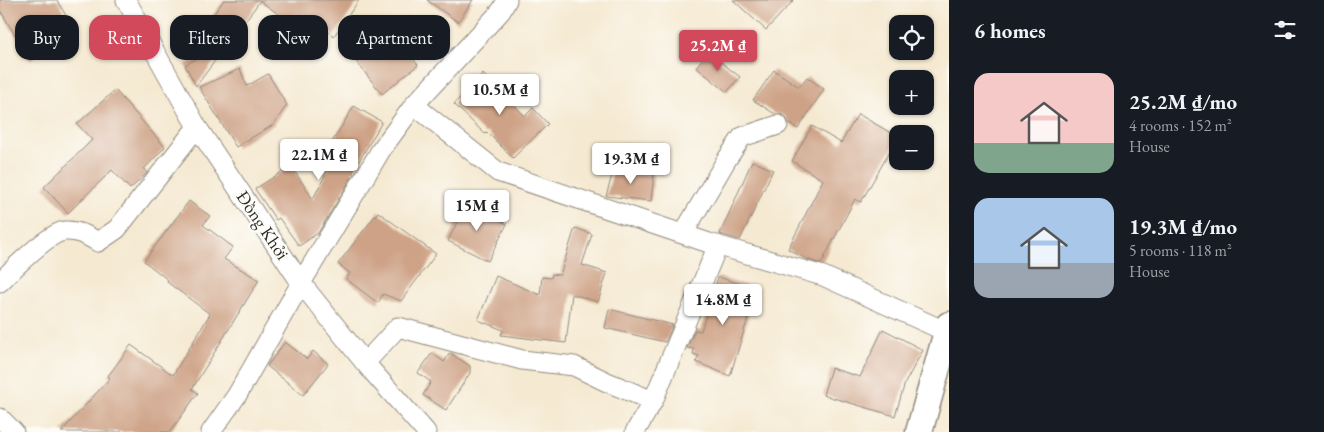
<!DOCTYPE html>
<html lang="en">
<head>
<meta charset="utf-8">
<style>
	body { margin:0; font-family:"EB Garamond",serif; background:#242831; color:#f1f3f6; height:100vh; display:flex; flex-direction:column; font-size:19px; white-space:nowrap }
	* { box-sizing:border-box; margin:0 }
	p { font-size:16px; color:#9ea1a6 }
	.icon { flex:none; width:28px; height:28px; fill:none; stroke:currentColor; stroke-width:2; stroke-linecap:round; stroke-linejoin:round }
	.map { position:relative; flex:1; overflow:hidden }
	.sheet { display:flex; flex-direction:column; background:#171b24; width:375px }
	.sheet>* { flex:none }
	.guide { position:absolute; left:15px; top:15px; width:475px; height:45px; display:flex; gap:10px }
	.tools { position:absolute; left:889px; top:15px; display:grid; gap:10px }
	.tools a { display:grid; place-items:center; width:45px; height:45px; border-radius:10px; background:#171b24; box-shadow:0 1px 4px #0004; font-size:25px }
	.price { position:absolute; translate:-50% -42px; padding:0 11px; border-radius:5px; background:#fff; color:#222; font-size:16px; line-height:32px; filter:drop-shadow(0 1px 2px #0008) }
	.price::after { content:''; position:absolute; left:50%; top:30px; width:15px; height:11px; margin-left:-8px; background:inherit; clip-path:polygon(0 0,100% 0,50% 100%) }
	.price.current { background:#d1495b; color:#fff }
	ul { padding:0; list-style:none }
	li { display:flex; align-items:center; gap:15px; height:125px; padding:0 25px }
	li span { display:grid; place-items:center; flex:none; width:140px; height:100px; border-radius:15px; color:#555 }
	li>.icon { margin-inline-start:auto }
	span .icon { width:60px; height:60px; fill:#fffc; stroke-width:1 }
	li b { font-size:21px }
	h2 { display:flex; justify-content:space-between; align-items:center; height:60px; padding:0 25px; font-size:21px }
	.chip { padding:0 18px; border-radius:15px; background:#171b24; box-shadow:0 1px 4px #0004; font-size:18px; line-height:45px }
	.chip.current { background:#d1495b; color:#fff }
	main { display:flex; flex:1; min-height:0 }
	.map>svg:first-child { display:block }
	.building { fill:#cea286 }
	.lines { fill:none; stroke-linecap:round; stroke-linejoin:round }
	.street-casing { stroke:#908a7e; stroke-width:21 }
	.secondary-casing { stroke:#908a7e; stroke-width:29 }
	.street { stroke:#fff; stroke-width:19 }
	.secondary { stroke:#fff; stroke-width:26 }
	.labels { text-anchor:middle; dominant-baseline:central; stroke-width:4.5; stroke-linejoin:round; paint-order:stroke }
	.street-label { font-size:18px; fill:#2b2b2b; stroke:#fdfcf7 }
</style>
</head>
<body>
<main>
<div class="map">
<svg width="949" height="432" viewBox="0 0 949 432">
	<rect width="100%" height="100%" fill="#fdfcf7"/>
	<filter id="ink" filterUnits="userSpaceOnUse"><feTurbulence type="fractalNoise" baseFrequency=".02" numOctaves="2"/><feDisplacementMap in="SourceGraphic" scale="10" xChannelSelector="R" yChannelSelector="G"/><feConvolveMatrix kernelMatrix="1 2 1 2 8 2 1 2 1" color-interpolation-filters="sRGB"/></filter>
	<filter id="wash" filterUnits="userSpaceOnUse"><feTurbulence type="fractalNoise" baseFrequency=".0096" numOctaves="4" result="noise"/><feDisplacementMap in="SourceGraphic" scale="20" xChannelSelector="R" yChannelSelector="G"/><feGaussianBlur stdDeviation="1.12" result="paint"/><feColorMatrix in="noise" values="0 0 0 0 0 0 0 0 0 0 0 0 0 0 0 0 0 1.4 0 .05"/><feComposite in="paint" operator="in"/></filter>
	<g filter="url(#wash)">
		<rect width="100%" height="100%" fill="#f5e9d1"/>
		<g id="blocks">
			<path class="building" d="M0,0H57L76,33L30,60L0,10Z
				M224,0H359L334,36L312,20L304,32L260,1L196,86L185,65L220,46L201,31Z
				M427,0H473L458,22Z
				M733,0H794L766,30Z
				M390,30L418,65L382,94L354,59Z
				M708,52L740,77L727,92L696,67Z
				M240,69L247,86L268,74L287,105L273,125L236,147L199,87Z
				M774,70L799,87L807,77L824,89L798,129L789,123L785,116L780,114H775L753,100Z
				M483,74L525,116L533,108L548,124L513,158L487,132L485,134L454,104Z
				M115,90L165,147L144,169L147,173L144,176L130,189L112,170L68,213L44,187L92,140L77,124Z
				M354,106L382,122L352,173L354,174L318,233L299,246L279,218L276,220L255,189L291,166L313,199L340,146L332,142Z
				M858,114L898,137L861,202L855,199L821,264L806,259L788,249L823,180L792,161L812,126L841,143Z
				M752,161L773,170L740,240L720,234Z
				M614,169L654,174L651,201L606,196Z
				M189,201L210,216L203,225L233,247L224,259L259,280L192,389L198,393L170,432H61L110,378L108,376L131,345L173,375L210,314L167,282L168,280L144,261Z
				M466,204L507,224L488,261L448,241Z
				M378,212L436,254L401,301L383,294L378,303L346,279L350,273L338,264Z
				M575,228L592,234L582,265L607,273L598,302L572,294L566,343L501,335L503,330L478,320L496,276L540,295L542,277L551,278L552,274L560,275Z
				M718,277L757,289L730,376L696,362L699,356L693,354L694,349L687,348L695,330L701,331Z
				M609,309L673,325L665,342L605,328Z
				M883,329L923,350L905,383L895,416L823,395L831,368L860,377Z
				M285,342L307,359L313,351L328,364L303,395L267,366Z
				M432,353L444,362L450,353L470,366V373L446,410L423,395L431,382L418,373Z"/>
		</g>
	</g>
	<g filter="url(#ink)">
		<use href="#blocks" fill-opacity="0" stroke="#908a7e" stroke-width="1"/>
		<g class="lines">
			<defs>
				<path id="street" d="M126,0L197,127L301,283L365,363L426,432
					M414,105L498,172L709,243L823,276L947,332
					M683,234L727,159L742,137L778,125
					M0,282C12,270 50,232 65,231C78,230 88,236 98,242L117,229L197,127
					M365,363L398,327L522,360L574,366L607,382L653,401
					M0,418L14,432
					M211,432L237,395L301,283L381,150L414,105L501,11L507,0
					M635,432L653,401L718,245"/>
				<path id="secondary" d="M919,432L949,325"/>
			</defs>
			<use href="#street" class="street-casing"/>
			<use href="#secondary" class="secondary-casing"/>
			<use href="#street" class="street"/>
			<use href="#secondary" class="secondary"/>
		</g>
	</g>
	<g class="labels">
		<g class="street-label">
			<text transform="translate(263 225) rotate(56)">Đồng Khởi</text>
		</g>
	</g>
</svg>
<div class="tools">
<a><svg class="icon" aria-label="locate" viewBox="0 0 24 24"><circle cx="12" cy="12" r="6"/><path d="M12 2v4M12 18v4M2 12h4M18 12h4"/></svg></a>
<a>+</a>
<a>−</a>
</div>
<b class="price current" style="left:718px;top:72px">25.2M ₫</b>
<b class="price" style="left:500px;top:116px">10.5M ₫</b>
<b class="price" style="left:319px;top:181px">22.1M ₫</b>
<b class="price" style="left:631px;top:185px">19.3M ₫</b>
<b class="price" style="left:477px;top:232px">15M ₫</b>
<b class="price" style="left:723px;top:326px">14.8M ₫</b>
<div class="guide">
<a class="chip">Buy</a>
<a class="chip current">Rent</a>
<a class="chip">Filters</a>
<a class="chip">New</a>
<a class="chip">Apartment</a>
</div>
</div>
<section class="sheet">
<h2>6 homes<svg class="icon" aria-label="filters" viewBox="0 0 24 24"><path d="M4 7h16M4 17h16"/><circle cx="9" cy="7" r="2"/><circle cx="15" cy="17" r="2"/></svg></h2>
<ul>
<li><span style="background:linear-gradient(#f6c9c9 70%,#7fa58c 0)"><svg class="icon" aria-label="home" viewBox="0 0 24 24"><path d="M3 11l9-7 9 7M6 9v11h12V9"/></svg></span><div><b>25.2M ₫/mo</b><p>4 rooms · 152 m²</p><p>House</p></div></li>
<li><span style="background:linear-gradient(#a9c7e8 65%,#9aa5b1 0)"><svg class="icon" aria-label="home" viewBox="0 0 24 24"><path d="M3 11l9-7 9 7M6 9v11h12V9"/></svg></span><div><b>19.3M ₫/mo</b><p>5 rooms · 118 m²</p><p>House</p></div></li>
</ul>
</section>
</main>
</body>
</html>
